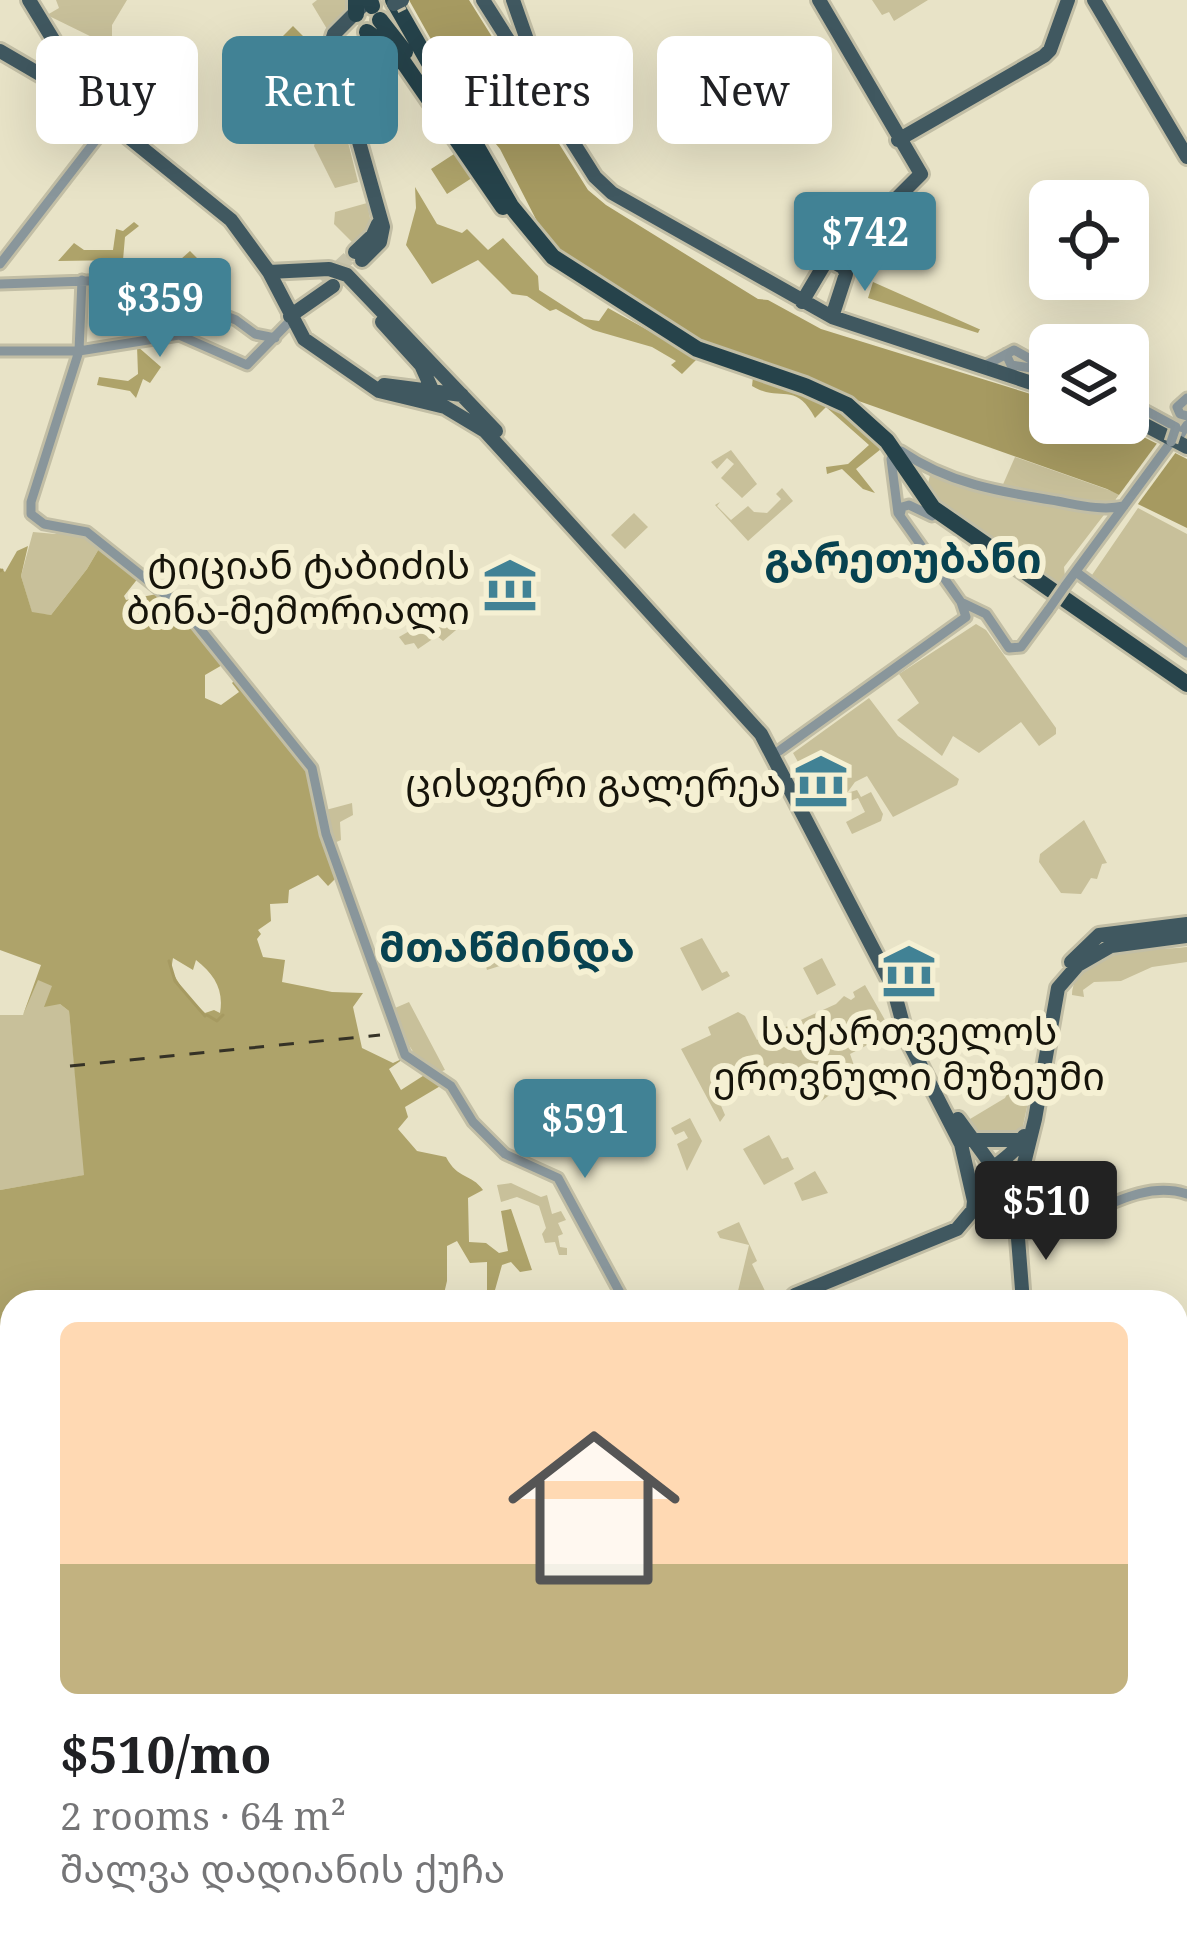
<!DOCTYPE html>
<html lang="en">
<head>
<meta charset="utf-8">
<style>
	body { margin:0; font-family:"Noto Serif","Noto Sans Georgian",serif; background:#f2f2f2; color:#202124; height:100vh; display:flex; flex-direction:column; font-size:45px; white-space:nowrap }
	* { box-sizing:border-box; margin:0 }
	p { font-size:39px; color:#757577 }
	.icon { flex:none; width:66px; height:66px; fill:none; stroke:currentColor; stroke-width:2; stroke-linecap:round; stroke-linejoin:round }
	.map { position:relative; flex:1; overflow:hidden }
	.drawer { position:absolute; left:0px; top:1290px; width:1188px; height:660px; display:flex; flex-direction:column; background:#fff; border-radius:36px 36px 0 0; box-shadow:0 12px 48px #0002 }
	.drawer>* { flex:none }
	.banner { position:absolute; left:36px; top:36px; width:1116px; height:108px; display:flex; gap:24px }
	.controls { position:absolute; left:1029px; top:180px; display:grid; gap:24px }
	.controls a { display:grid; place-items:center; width:120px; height:120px; border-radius:18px; background:#fff; box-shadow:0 12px 48px #0002; font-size:60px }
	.price { position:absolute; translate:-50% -102px; padding:0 27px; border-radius:12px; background:#418295; color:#fff; font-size:39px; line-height:78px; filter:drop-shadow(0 3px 6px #0008) }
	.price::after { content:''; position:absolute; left:50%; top:72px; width:36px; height:27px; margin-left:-18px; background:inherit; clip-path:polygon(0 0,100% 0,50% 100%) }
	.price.current { background:#222; color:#fff }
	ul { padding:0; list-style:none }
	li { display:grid; align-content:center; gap:24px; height:636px; padding:0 60px }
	li span { display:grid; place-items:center; height:372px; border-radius:18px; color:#555 }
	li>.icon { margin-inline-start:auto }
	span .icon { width:216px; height:216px; fill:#fffc; stroke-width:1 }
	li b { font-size:51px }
	.chip { padding:0 42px; border-radius:18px; background:#fff; box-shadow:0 12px 48px #0002; font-size:42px; line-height:108px }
	.chip.current { background:#418295; color:#fff }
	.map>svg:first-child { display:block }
	.green { fill:#c8c09a }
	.forest { fill:#aea36a; fill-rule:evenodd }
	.water { fill:#a69a61 }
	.pier { fill:#e8e3c7 }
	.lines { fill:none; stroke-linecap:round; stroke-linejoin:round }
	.stream { stroke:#a69a61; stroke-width:3 }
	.major-tunnel { stroke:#c8c4ab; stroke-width:14; stroke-dasharray:14 7; stroke-linecap:butt }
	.minor-casing { stroke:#c2bea5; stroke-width:15 }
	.major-casing { stroke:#c2bea5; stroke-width:20 }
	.highway-casing { stroke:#c2bea5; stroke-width:22 }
	.minor { stroke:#89969b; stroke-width:9 }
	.major { stroke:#405860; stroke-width:14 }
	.highway { stroke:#26434b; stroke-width:16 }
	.rail { stroke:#353226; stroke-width:3; stroke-dasharray:15 15; stroke-linecap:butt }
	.minor-bridge-casing { stroke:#c2bea5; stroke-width:15; stroke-linecap:butt }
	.major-bridge-casing { stroke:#c2bea5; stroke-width:20; stroke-linecap:butt }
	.minor-bridge { stroke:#89969b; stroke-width:9 }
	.major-bridge { stroke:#405860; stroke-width:14 }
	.labels { text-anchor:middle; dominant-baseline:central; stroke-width:12; stroke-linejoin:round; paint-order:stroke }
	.poi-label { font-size:39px; fill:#16140a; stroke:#f5f0d3; text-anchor:end }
	.neighbourhood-label { font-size:42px; font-weight:bold; fill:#074250; stroke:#f5f0d3 }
</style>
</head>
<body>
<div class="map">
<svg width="1187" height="1950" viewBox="0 0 1187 1950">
	<rect width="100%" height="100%" fill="#e8e3c7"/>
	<path class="green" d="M56,0H127L112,25V42L98,40L47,15L59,8Z
		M317,0H351C349,16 340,21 327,29L312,4Z
		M872,0H928L894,21L889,12L882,15Z
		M340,110L358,182L335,188L314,146L317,136L327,130V119Z
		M367,203L371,223L355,245L334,224L335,212Z
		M731,450L757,484L742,498L721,478L734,464L727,458L717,469L711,462Z
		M1015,457L1120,494L1064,567L1065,577L1056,588L938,502L927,488L930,475L1001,489Z
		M782,488L793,501L748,541L715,505L720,502L717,506L731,520L748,506L754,512L767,513L781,499L776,494Z
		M1138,508L1187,534V646L1092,575Z
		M634,513L648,527L625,549L611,535Z
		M62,530L81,532L100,547L87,569L51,615L32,613L21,576L33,532L55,534Z
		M455,605L468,620L443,641L437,636L418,649L414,643L405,645L399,637Z
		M976,624L986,630L1056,728V734L1039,746L1021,722L979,753L953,736L942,756L897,720L919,703L899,674Z
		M869,698L898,736L959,779L957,785L893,817L867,776L855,782L847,793L857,790L861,797L871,792L883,814L881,821L852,834L846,822L865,812L858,798L842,804L843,797L826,809L823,805L833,800L839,791L828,762L821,756L798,762L793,753Z
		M352,803L353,815L340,822L341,840L332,844L322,811Z
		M1084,820L1107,863L1102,864L1097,879L1091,878L1081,894L1061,893L1039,862L1040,854Z
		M509,933L519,960L487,970L478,938Z
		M702,938L722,973L727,971L730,976L702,991L680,948Z
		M1187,947V962L1152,967L1121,981L1094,982L1083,990L1084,997L1072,995C1075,947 1152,951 1187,947Z
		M822,958L836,985L817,995L803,968Z
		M37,979L52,985L60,1004L69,1011L85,1175L0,1190V1015H23Z
		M865,985L885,1020L878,1025L882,1033L877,1040L850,1054L857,1074L819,1103L807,1082C773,1073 749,1085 719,1101L725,1115L720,1122L681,1049L711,1035L708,1027L738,1012L745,1016L757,1040L836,1004L844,996L851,1000L855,997L853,992Z
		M409,1002L445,1070L437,1073C409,1057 405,1037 395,1008Z
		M1010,1088L1030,1093L1021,1135L973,1137L965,1122L1005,1098Z
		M690,1118L702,1141L687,1171L677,1144L688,1138L684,1131L675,1135L671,1128Z
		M769,1135L782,1159L788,1157L794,1169L764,1185L743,1149Z
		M815,1171L828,1193L802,1201L794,1183Z
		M511,1183L541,1197L547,1195L552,1214L561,1211L566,1220L558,1223L563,1234L558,1236L560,1247L567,1248V1255H559L555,1242L545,1243L542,1234L546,1228L539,1206L517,1197L501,1202L497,1185Z
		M739,1222L757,1261L752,1264L766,1293L738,1291L749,1245L720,1238L717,1232Z
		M1176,1657L1187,1659V1950H622L620,1938H1176Z
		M12,1924V1938H157L147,1950H15L0,1927Z"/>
	<path class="forest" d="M293,26L308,41L295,53L314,83L304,88L270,49Z
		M787,59L799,79L822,67L825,71L805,82L815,100L791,113L780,100L787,95L780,81L764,89L757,75Z
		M454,154L475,176L447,194L431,169Z
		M415,187L437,224L462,233L467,229L488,250L503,238L538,276L539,290L584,319L599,321L608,308L698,358L682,374L671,365L676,361L652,347L593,330L556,309L550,311L527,296L512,294L478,260L432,284L406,245L416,208Z
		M134,222L139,226L125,237L123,260L58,261L74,243L84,250H113L116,229L123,231Z
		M190,251L203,264L195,273L209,280L213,275L220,279L216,299L204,292L207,283L172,267Z
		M873,282L979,329H980L978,333L868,298Z
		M137,346L161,367L150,383L143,379L136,398L130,391L97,385L99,377L128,381L138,374Z
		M753,377C803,394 847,407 881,449L856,469L875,493L863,489L842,469L827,474L826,467L848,464L869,445L826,407L815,418C795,380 780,403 752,386Z
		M28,546L21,576L32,612L51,615L87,569L100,547L139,577L124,596L126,600L157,594L191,623L224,664L205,675V698L221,705L239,692L232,683L236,679L314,769L341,873L328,886L318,875L289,890L288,903L270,904L271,921L258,930L261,934L257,939L263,957L285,960L282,982L332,992L363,993L353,1007L362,1048L393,1063L406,1057L389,1069L401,1090L426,1074L442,1085L405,1107L408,1117L398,1129L417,1151L446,1157C458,1180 471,1173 483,1190L468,1198L469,1242L486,1243L499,1253L508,1251L501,1211L511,1209L532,1270L520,1272L511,1262L502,1265L495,1290L487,1291V1262L470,1263L457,1241L447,1246V1281L442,1302H12V1761L0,1759V1190L84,1175L69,1011L60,1004L44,1007L52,986L38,980L23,1015L41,965L0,950V568L5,572L17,551ZM173,958L193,970L196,960C215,975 224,990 220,1013L214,1010L205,1013L186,995L171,970Z
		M581,1100L589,1118L576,1124L583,1143L564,1142L560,1108Z
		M0,1773L12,1774V1924L0,1927Z
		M166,1938H444L443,1950L429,1943L366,1950H157Z
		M711,1938H865L845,1950H714Z"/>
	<path class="water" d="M409,0H469L588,190L606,205L758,299L768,300L821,329L1050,400V423H1116L1187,459V528L1107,489L709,348L570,261L543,233L500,149L475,118Z"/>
	<path class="pier" d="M1161,438L1179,448L1135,508L1116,499Z"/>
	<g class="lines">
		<path class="stream" d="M0,571L2,570
			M169,961L175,981L205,1016
			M207,1015L217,1021L223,1015
			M0,1404L12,1411
			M1176,1713H1187
			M0,1844H12
			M648,1938L660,1950"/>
		<path class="major-tunnel" d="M323,282L355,252"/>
		<defs>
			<path id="minor" d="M0,264L106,127L112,120H119
				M82,280L79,351L31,502V514L44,524L87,532L185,610L312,768L326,834L405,1055L451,1086L473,1122L505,1154L558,1178L625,1302
				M0,284L115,280L142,283L236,320L255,334L275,338
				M0,351H79L179,335L247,365L291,320
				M1006,354L1011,365L1045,370
				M984,366L1014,350L1050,370
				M1187,398L1177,407L1180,414L1187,416
				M1128,401L1176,427
				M1181,434L1187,425
				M901,451C949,484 1001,492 1057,501C1079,505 1102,511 1124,506
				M891,459L898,513L961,602L966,617
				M900,515L902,507L909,505L932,516
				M1076,572L1187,653
				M1065,586L1171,442
				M963,603L986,614L1009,648L1021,647L1049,609
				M779,751L966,617
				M1019,1226L1027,1233C1081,1229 1132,1176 1187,1194
				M1176,1481L1187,1479"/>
			<path id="major" d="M29,0L77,79L91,96
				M483,0L595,177L612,193L832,317L1050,389
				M513,0L545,91
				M1094,0L1187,157
				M361,7L334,34L328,53L345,92L383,227L380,242L362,260
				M0,51L79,97L231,220L269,272L304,339L379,391L445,407L485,431L761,734L893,987L907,1039L961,1144L974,1201L973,1210L957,1229L795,1295L788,1302
				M898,140L1044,56L1050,50L1068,0
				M355,252L373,235L378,224
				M830,260L844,268L846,274L832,317
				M269,272L329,269L347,275L496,431
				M802,302L824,265L844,251L921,174L819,0
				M290,316L333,286
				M382,322L421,365L439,405
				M384,385L462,395
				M1128,416L1187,447
				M1071,962L1099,935L1187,924
				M958,1119L1006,1185L1007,1200L1017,1216
				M971,1140H1022
				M972,1192C983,1168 1013,1160 1024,1136
				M974,1201L979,1208L991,1212L1012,1197
				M1023,1302L1015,1200L1035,1119L1058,988L1078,965L1111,946L1187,936
				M154,1950L164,1938"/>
			<path id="highway" d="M356,0V14
				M370,0L372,6
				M393,0L511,206L553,257L697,349L805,386L847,405L887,441L933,508L1187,684
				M380,20L405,52
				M367,32L382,43L395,62
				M393,47L503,207"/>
		</defs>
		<use href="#minor" class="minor-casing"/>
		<use href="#major" class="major-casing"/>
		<use href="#highway" class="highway-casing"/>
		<use href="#minor" class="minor"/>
		<use href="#major" class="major"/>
		<use href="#highway" class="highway"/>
		<path class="rail" d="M70,1066L380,1035"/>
		<defs>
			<path id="minor-bridge" d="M1171,442L1175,430
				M1049,609L1065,586"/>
			<path id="major-bridge" d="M394,4L402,0"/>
		</defs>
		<use href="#minor-bridge" class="minor-bridge-casing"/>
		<use href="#major-bridge" class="major-bridge-casing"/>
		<use href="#minor-bridge" class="minor-bridge"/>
		<use href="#major-bridge" class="major-bridge"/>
	</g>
	<defs>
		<symbol id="museum-bare" viewBox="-9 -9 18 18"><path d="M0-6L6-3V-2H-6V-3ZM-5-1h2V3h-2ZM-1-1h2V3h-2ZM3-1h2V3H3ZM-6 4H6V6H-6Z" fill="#418295" stroke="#f5f0d3" stroke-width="2.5" paint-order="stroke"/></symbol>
	</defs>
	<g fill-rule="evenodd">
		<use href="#museum-bare" x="472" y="547" width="76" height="76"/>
		<use href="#museum-bare" x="783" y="743" width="76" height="76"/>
		<use href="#museum-bare" x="871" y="933" width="76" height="76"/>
	</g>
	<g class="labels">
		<g class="poi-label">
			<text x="470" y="563">ტიციან ტაბიძის<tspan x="470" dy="45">ბინა-მემორიალი</tspan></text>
			<text x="781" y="781">ცისფერი გალერეა</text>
			<text x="909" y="1029" text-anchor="middle">საქართველოს<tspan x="909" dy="45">ეროვნული მუზეუმი</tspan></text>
		</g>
		<g class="neighbourhood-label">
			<text x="903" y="556">გარეთუბანი</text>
			<text x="507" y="945">მთაწმინდა</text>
		</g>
	</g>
</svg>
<div class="controls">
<a><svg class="icon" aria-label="locate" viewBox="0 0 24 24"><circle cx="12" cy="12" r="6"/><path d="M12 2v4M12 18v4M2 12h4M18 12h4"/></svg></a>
<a><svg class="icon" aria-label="layers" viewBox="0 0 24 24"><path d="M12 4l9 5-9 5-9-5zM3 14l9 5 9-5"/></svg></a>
</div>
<b class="price" style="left:865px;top:294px">$742</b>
<b class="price" style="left:160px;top:360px">$359</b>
<b class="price" style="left:585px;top:1181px">$591</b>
<b class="price current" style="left:1046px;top:1263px">$510</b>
<div class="banner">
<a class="chip">Buy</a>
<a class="chip current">Rent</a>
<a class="chip">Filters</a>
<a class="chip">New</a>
</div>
<section class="drawer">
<ul>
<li><span style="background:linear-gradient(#ffd9b3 65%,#c2b280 0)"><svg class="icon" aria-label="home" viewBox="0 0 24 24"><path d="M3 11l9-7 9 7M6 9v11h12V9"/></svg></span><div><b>$510/mo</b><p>2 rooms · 64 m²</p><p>შალვა დადიანის ქუჩა</p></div></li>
</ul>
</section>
</div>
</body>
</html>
